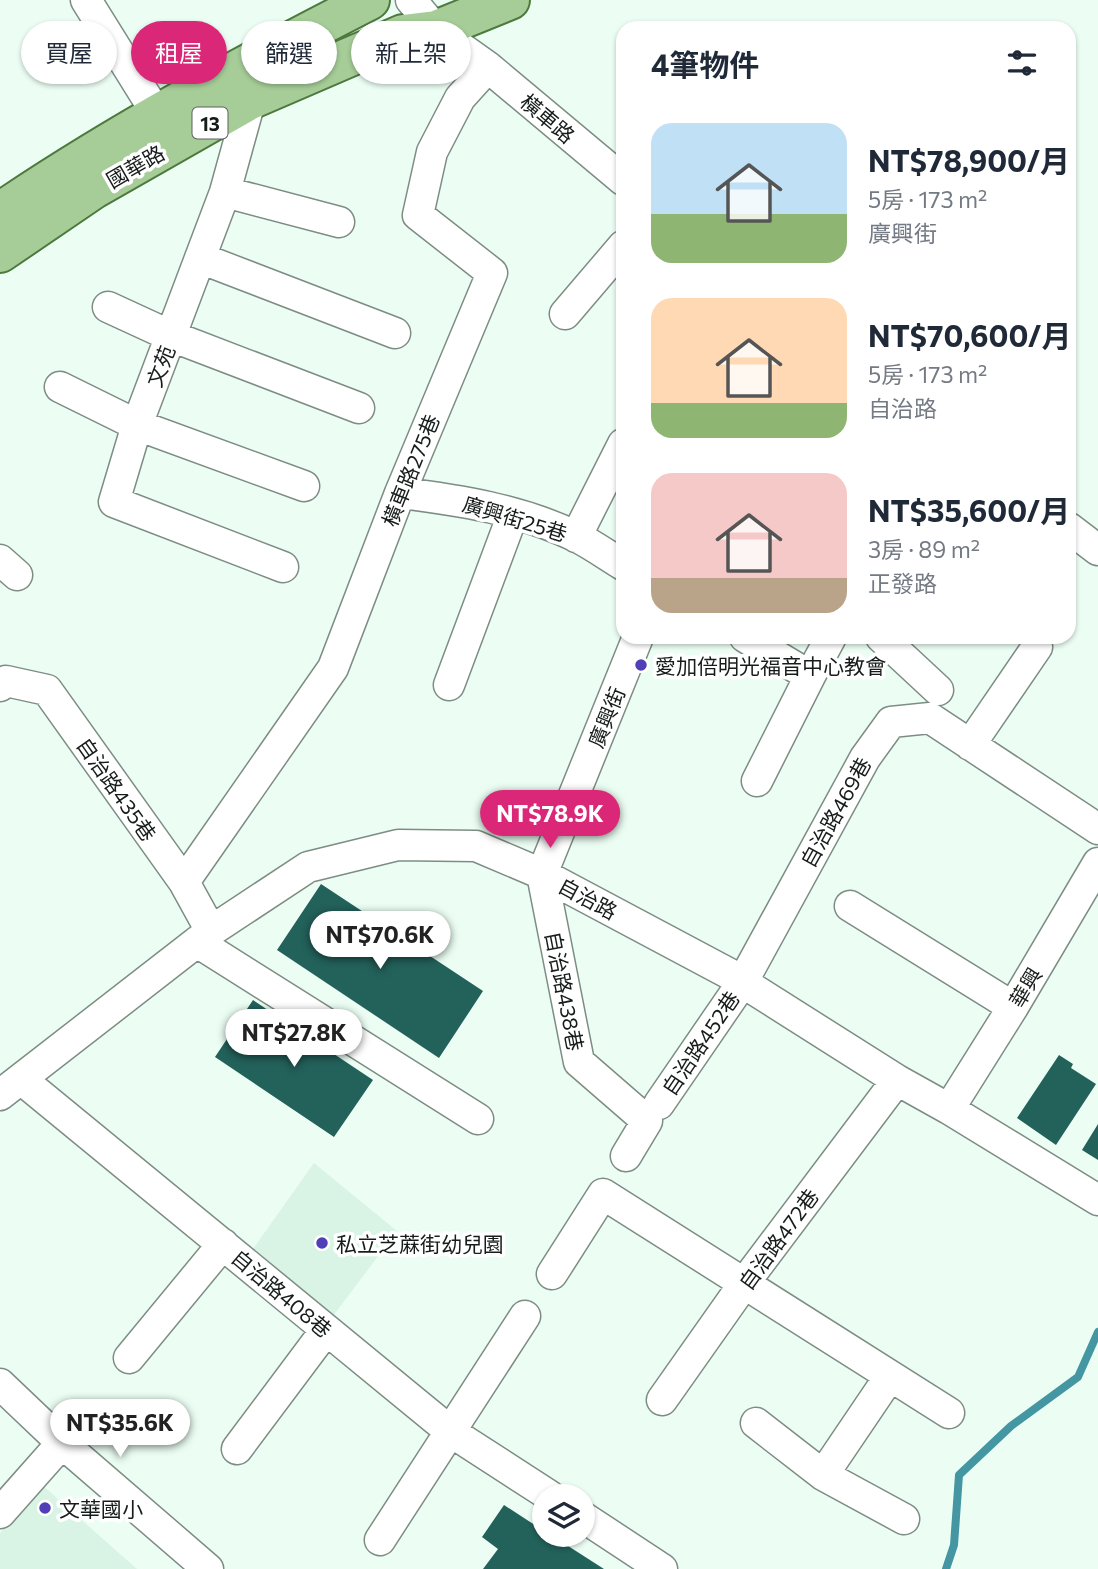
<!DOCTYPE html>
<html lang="zh-TW">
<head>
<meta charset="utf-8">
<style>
	body { margin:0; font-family:Commissioner,"Noto Sans TC",sans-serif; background:#f2f2f3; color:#1f2937; height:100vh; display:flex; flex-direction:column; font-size:26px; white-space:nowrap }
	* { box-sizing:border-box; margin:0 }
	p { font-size:23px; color:#747a83 }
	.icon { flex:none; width:38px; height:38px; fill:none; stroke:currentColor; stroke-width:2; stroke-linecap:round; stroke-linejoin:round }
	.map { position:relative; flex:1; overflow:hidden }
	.side { position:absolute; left:616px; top:21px; width:460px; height:623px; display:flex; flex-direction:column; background:#fff; border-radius:21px; box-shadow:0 2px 5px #0004 }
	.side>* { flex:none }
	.guide { position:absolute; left:21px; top:21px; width:490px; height:63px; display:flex; gap:14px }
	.fabs { position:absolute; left:532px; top:1484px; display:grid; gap:14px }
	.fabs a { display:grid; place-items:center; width:63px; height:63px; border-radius:50%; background:#fff; box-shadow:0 2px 5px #0004; font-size:35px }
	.price { position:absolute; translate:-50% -60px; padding:0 16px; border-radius:24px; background:#fff; color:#222; font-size:23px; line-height:46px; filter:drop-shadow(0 2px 4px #0008) }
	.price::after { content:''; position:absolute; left:50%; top:42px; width:21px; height:16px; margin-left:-10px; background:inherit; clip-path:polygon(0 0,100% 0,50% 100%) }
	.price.on { background:#db2777; color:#fff }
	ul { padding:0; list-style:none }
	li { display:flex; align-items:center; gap:21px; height:175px; padding:0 35px }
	li span { display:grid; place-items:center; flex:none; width:196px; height:140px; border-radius:21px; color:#555 }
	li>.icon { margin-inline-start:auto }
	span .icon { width:84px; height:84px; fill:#fffc; stroke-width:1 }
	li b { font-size:30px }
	h2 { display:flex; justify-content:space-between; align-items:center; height:84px; padding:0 35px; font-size:30px }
	.tag { padding:0 24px; border-radius:32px; background:#fff; box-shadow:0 2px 5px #0004; font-size:24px; line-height:63px }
	.tag.on { background:#db2777; color:#fff }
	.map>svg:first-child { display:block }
	.built { fill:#d9f3e5 }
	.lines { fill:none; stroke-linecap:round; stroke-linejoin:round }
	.stream { stroke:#4496a2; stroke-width:8 }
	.building { fill:#23615b }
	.minor-casing { stroke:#7d8d84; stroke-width:33 }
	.major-casing { stroke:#4d793f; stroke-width:42 }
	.minor { stroke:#fff; stroke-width:30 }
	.major { stroke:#a6cd98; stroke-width:38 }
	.poi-dot { fill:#5040b7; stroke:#fff; stroke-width:2.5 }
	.labels { text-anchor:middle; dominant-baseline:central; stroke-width:7; stroke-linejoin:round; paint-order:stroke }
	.shield { fill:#fff; stroke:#5c605e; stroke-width:2 }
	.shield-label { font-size:19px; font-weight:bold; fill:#161c19 }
	.street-label { font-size:21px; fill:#161c19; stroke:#fff }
	.poi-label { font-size:21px; fill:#161c19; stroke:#fff; text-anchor:start }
</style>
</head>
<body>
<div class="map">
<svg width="1098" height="1569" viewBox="0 0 1098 1569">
	<rect width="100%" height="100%" fill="#ecfef4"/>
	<path class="built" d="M314,1163L397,1231L327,1324L248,1256Z
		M41,1484L137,1569H0V1533Z"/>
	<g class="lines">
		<path class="stream" d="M946,1569L954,1545L959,1475L1011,1426L1078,1377L1098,1332"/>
	</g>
	<path class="building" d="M321,884L483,991L439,1058L277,950Z
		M253,1000L373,1080L334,1137L215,1057Z
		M1059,1055L1073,1064L1071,1068L1096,1084L1056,1145L1017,1118Z
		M1098,1124V1160L1082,1150Z
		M504,1505L544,1531V1535H551L604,1569H483L498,1549L482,1537Z"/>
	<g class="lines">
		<defs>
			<path id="minor" d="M86,0L157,114
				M411,0L436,30L488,67L623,180
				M254,87L225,192L137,425L114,502L283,567
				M225,192L339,222
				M200,258L395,333
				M108,307L171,336L359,408
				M565,314L623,246
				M60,387L137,425L304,486
				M400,493C460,500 522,510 577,537C593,545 608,556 623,565
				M1069,528L1098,550
				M576,537L623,444
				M0,560L17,575
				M745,637L810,676L757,781
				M881,637L938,690
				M810,676L831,637
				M449,685L513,514
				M0,686L6,681L47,690L184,882L211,931
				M970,745L1037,647
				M184,882L333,668L400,493L492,273L418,215L432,152L460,98L488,67
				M850,906L1013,1007
				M197,942L478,1119
				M21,1079L451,1432L550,1496
				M0,1095L211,931L308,867L398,845L476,846L542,874L728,973L897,1080L949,1109L1098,1200
				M659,1104L742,983L865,758L891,722L930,718L1098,829
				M949,1109L1013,1007L1098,863
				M626,1156L647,1121L579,1062L542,874L638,637
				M552,1274L603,1194L949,1413
				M129,1358L223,1244
				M0,1384L62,1443L208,1569
				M662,1400L748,1278L897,1080
				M756,1423L823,1475L904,1519
				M237,1449L326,1330
				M823,1475L890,1376
				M0,1513L62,1443
				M583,1517L662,1569
				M380,1540L525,1316"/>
			<path id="major" d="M0,212C118,132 243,65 370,0
				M0,253L94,189L250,100L403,34L436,30L510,0"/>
		</defs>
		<use href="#minor" class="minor-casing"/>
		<use href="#major" class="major-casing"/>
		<use href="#minor" class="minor"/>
		<use href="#major" class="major"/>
	</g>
	<g class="poi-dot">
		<circle cx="641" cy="665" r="7"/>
		<circle cx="322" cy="1243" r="7"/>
		<circle cx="45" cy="1508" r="7"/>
	</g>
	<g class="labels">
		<rect class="shield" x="192.5" y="107.5" width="35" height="31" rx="5"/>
		<g class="shield-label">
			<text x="210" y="123">13</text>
		</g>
		<g class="street-label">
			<text transform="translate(548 118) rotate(40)">橫車路</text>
			<text transform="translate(135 166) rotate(-30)">國華路</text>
			<text transform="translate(160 366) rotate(-69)">文苑</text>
			<text transform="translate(410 470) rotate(-68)">橫車路275巷</text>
			<text transform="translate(515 518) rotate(17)">廣興街25巷</text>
			<text transform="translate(606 717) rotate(-68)">廣興街</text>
			<text transform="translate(117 789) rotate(55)">自治路435巷</text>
			<text transform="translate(835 812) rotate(-61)">自治路469巷</text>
			<text transform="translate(588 898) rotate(28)">自治路</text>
			<text transform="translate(1025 987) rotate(-59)">華興</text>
			<text transform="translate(565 991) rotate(79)">自治路438巷</text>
			<text transform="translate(700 1043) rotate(-56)">自治路452巷</text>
			<text transform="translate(778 1239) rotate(-54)">自治路472巷</text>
			<text transform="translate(282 1293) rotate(40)">自治路408巷</text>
		</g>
		<g class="poi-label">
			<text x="655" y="665">愛加倍明光福音中心教會</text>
			<text x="336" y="1243">私立芝蔴街幼兒園</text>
			<text x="59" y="1508">文華國小</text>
		</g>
	</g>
</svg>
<div class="fabs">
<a><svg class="icon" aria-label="layers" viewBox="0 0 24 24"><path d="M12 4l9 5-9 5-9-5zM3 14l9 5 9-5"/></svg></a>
</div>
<b class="price on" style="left:550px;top:850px">NT$78.9K</b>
<b class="price" style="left:380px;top:971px">NT$70.6K</b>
<b class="price" style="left:294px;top:1069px">NT$27.8K</b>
<b class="price" style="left:120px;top:1459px">NT$35.6K</b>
<div class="guide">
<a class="tag">買屋</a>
<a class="tag on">租屋</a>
<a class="tag">篩選</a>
<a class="tag">新上架</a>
</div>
<section class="side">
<h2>4筆物件<svg class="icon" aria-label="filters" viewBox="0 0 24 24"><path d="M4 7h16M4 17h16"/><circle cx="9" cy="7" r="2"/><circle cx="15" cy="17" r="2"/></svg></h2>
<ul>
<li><span style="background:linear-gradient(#bfe0f5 65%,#8fb573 0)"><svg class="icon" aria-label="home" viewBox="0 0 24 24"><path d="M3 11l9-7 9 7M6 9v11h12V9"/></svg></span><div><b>NT$78,900/月</b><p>5房 · 173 m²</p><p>廣興街</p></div></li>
<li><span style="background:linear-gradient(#ffd9b3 75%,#8fb573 0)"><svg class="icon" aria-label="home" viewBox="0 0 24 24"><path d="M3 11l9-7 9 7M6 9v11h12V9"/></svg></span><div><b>NT$70,600/月</b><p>5房 · 173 m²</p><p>自治路</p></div></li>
<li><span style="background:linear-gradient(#f6c9c9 75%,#b9a48a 0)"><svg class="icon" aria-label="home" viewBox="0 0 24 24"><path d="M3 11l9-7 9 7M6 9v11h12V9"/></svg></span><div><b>NT$35,600/月</b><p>3房 · 89 m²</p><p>正發路</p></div></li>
</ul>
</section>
</div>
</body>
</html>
